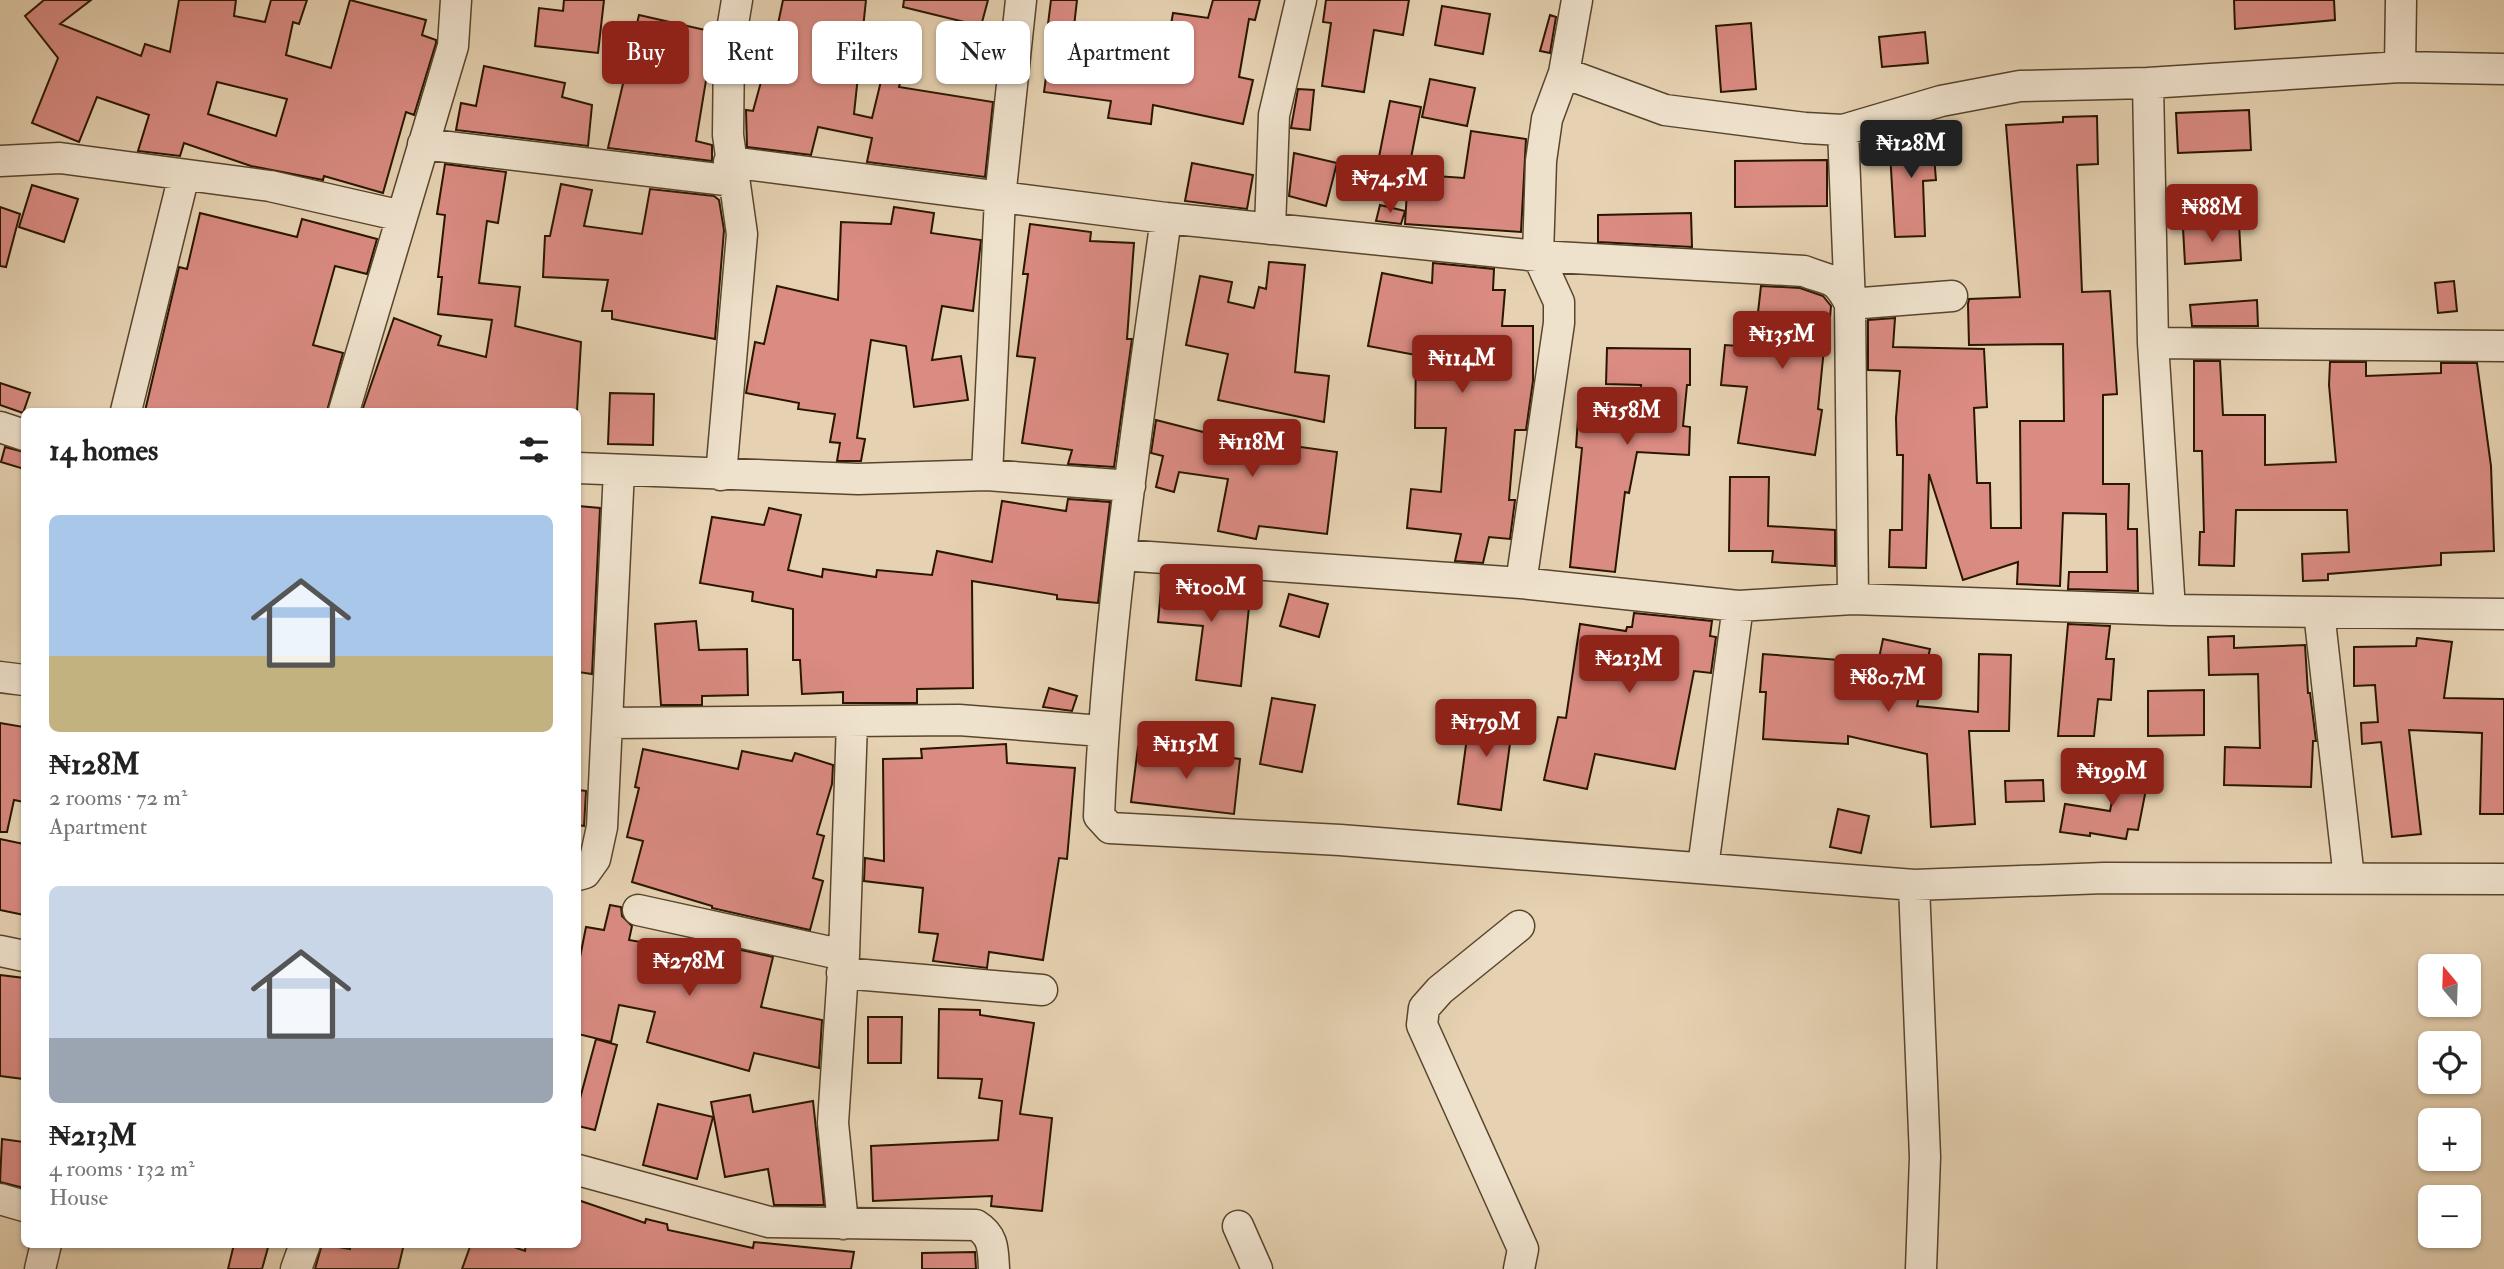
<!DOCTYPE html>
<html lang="en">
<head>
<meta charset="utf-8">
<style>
	body { margin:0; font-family:"IM FELL Double Pica",serif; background:#f6f6f6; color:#222; height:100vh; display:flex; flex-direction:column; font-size:26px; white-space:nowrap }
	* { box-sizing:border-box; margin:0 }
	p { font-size:23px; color:#767676 }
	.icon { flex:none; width:38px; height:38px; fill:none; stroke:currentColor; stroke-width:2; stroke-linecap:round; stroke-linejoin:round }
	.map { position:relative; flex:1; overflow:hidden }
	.drawer { position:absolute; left:21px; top:408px; width:560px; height:840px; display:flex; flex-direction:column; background:#fff; border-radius:10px; box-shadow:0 2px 5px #0004 }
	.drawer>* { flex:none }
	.banner { position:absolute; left:602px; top:21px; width:665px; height:63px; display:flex; gap:14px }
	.needle { width:46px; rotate:341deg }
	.controls { position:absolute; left:2418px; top:954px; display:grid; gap:14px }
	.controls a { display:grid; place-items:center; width:63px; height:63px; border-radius:10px; background:#fff; box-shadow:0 2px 5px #0004; font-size:35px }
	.price { position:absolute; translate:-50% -60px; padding:0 16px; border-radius:7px; background:#8f2418; color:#fff; font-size:23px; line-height:46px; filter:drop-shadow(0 2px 4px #0008) }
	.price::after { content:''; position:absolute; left:50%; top:42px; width:21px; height:16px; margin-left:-10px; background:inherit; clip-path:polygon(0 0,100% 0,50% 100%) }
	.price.current { background:#222; color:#fff }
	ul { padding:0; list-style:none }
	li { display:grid; align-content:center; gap:14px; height:371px; padding:0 28px }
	li span { display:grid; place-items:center; height:217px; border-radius:10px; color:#555 }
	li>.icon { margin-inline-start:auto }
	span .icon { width:126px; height:126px; fill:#fffc; stroke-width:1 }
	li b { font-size:30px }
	h2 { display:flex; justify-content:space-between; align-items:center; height:84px; padding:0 28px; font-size:30px }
	.chip { padding:0 24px; border-radius:10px; background:#fff; box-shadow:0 2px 5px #0004; font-size:24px; line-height:63px }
	.chip.current { background:#8f2418; color:#fff }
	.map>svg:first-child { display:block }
	.building { fill:#da8b82; stroke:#291600; stroke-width:2; fill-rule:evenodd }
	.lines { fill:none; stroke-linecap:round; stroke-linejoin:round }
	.minor-casing { stroke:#58452c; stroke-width:33 }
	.minor { stroke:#efe2cd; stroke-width:30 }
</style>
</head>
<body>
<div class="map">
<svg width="2504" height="1269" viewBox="0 0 2504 1269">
	<rect width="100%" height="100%" fill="#e6d2b2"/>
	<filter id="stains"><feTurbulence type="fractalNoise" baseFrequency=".00286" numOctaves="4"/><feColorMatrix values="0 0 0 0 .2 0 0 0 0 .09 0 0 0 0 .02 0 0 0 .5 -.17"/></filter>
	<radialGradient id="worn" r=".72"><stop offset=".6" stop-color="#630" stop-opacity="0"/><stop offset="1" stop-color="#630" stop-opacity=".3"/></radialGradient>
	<path class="building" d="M44,0H91L60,24L141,56L145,44L170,52L179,0H236L234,16L265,22L271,0H307L299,24L293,22L286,55L331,68L350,0L426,20L422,35L436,40V43L414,115L406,112L383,193L324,176L323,180L251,166L184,143L180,156L138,151L149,115L97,97L79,142L32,123L58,58L25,16ZM217,82L287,99L276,136L208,114Z
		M564,0H604L598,53L535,46L539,8L563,11Z
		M783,0H866L854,114L872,118L889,48L908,53L899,87L993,102L985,177L867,162L872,138L818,127L811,155L747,147L746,110L753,111L764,71L768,72Z
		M904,0H988L981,26L903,7Z
		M1051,0H1077L1071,53L1164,65L1173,13L1208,18L1213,0H1260L1255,20L1249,19L1239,77L1253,80L1243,124L1153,105L1151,124L1108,118L1111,101L1044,92L1053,25L1048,24Z
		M1326,0H1409L1403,35L1374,30L1364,92L1322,86L1331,23L1323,22Z
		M2234,0H2334L2335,20L2235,29Z
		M1442,6L1490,14L1483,54L1435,45Z
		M639,15L714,32L696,141L712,145V161L608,148Z
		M1550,15L1556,17L1550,53L1540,51Z
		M1751,23L1756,89L1721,92L1716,26Z
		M1925,32L1928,63L1882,67L1879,37Z
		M484,66L565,83L562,97L592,105L588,146L456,130L461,103L476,106Z
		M1430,79L1475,88L1467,126L1422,117Z
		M1298,89L1314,90L1310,130L1291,128Z
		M1390,101L1421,107L1409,168L1378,162Z
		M2249,110L2251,150L2178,153L2176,113Z
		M2097,116L2098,164L2077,165L2082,292L2110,291L2117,394L2103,395V484H2129L2128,529H2137L2138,591L2068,589L2069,572H2107L2106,514L2063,513L2060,586L2017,584L2018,562L1963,580L1929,474L1926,568L1889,567L1890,530H1902L1903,455H1897L1896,418L1900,371L1868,370V320L1895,318L1893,347L1984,349L1987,407L1974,408L1977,483H1990L1991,528H2021L2020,421H2064L2063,344L1969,345L1968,304L1969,299L2020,297L2006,125L2063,122V117Z
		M1471,131L1526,139L1521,232L1405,224L1408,174L1464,178Z
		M1932,132L1936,180L1923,181L1925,236L1895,237L1889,135Z
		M1294,153L1337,163L1326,206L1289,196Z
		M1827,160V206L1735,207V161Z
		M1192,163L1253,175L1247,209L1185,201Z
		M445,164L506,172L498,223L487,221L479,283L520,287L515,326L581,342L577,411H362L394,318L441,336L438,345L486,357L492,320L438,314L442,277H438L445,215L437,214Z
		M561,184L592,190L584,226L642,234L650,189L714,196L719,200L724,230L715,339L612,319V311H602L608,280L543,277L545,236H550Z
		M32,185L78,199L64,242L19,227Z
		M1380,205L1405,211L1401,224L1376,221Z
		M0,207L20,214L6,267L0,266Z
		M894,207L934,213L931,233L981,240L973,311L942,306L932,360L961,356L968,400L914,407L906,346L871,340L857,438L865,439L861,461H837L840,443L830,442L835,414L798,409L799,403L746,393L755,342L764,344L777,286L838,300L841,222L891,224Z
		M200,213L297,237L302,219L377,239L367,274L335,266L313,345L343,353L327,411H145L179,267L187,269Z
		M1691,213L1692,247L1598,242V215Z
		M1030,224L1091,232L1090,241L1134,243L1127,339H1132L1114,467L1068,464L1072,450L1022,443L1035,358L1017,356L1028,274H1023Z
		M2239,224L2241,260L2185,264L2183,228Z
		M1269,262L1305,265L1295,372L1329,376L1324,422L1218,400L1228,354L1186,345L1200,276L1232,282L1228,302L1254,308L1259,287L1266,289Z
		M1433,263L1494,269L1493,290H1505L1502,326H1533V381L1526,430H1515L1509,500H1515L1510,539L1489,537L1483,563L1455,561L1461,534L1407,528L1411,489L1441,492L1446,428H1415L1416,355L1368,346L1382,273L1432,283Z
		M2454,281L2457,311L2438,313L2435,283Z
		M1761,286L1800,288L1823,296L1831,306L1829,329L1826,328L1818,409L1822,410L1815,455L1738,443L1747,387L1721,385L1725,345L1754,347Z
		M2257,300L2258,326H2192L2190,305Z
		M1607,348L1690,349V385H1687L1683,426L1690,427L1689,455L1637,452L1629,493L1625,492L1615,572L1570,567L1582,448L1576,447L1578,419L1637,423L1641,385L1606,384Z
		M2194,361H2220L2223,415H2265V465L2336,462L2329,385L2330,362H2366V376L2441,373V363H2477L2491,466L2494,551L2441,553V565L2328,574V580L2303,581L2302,554L2349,552L2347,510H2236L2234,566L2199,565L2200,532H2204L2202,451H2194Z
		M0,383L30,393L23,413L0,405Z
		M610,393L654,394L653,445L608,444Z
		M1156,420L1215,435L1337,452L1327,534L1259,526L1256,539L1218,531L1228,479L1179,472L1174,492L1156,487L1163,456L1151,453Z
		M5,447L24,452V469L1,462Z
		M1730,477H1769L1768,526L1835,530V566L1772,562L1773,551H1729Z
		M1068,499L1110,502L1098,603L1057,599V595L972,581L973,688L917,689V703H843V692L802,694L800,660H793V609L752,601L753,592L700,583L712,517L764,525L769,508L801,515L788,570L822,577L823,569L876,577L877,570L932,575L937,551L992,562L1002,501L1066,511Z
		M578,506L600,508L592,674L578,672Z
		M1162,579L1251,587L1241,686L1196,680L1203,626L1158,622Z
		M1289,594L1328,604L1319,637L1280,626Z
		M1634,613L1712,621L1710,636L1716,637L1711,673L1694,671L1675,769L1595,754L1587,789L1544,780L1558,717L1566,718L1580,624L1626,631L1627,627H1632Z
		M696,621L699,650L747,649L748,695L702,696V705H661L655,624Z
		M2068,624L2110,626L2106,659H2114L2111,700L2098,699L2094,736H2058Z
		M2234,636V648L2305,645L2308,693H2310L2316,741H2313L2311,787L2224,785L2225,747L2260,748L2258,674L2209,675L2208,637Z
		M2417,638L2452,642L2444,698L2504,699V814H2480L2482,733L2409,730L2421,834L2392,837L2381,742L2362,744L2361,723L2378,722L2375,685L2354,686V647L2416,646Z
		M1883,639L1930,649L1917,706L1978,712L1979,654L2011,655L2009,731H1969L1975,824L1931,827L1927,754L1848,736V744L1763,739L1766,692H1760L1763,654L1878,663Z
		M1049,688L1077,696L1072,711L1043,707Z
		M2204,690V735L2148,736V691Z
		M1272,698L1315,705L1302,772L1260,764Z
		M1471,708L1514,714L1501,810L1458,804Z
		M0,723L24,727V802L14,800L7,832H0Z
		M1006,744L1007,763L1075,768L1067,859L1059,858L1043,960L989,952L987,968L933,961L938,934L919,932L923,888L864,881L865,858L884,861L883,759L922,758L921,749Z
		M1138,747L1240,759L1234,814L1131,802Z
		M643,749L738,769L742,751L792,761L795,753L833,765L832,784L817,834L824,836L813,878L823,881L810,930L712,908V906L632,882L643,841L627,837L639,788L635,787Z
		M2119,764L2150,769L2138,830L2128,829L2126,839L2090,833V836L2060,832L2065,804L2110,811Z
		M2043,780L2044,801L2006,802L2005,781Z
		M578,790L586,791L584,826L578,825Z
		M1838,809L1869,816L1861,853L1830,847Z
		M0,839L24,844V915L0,910Z
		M610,905L621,907L622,916L632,926L629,940L697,952L700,941L773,957L761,1007L822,1020L819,1068L754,1053L749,1071L647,1042L655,1012L619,1005L611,1042L578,1034V967L586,927L604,930Z
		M0,975L24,978V1079L0,1076Z
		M939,1009L980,1010V1015L1034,1023L1020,1114L1052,1118L1042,1211L991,1206L992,1196L873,1201L871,1146L998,1140L1002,1101L979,1098L982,1079L938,1078Z
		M868,1017H902L901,1063H868Z
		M596,1039L617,1045L595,1130L578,1126V1106Z
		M750,1095L753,1112L813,1101L824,1205H774L768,1169L725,1177L711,1102Z
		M658,1104L713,1117L697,1179L643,1165Z
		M2,1139L24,1142V1188L0,1182Z
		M578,1200L645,1223L646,1219L667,1224L668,1230L753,1248L754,1242L854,1252L851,1269H462L471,1244H505L525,1251L526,1244H578Z
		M234,1244H269L262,1269H228Z
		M322,1244L350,1249L351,1244H404L398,1269H315Z
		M975,1252L976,1269H922V1253Z"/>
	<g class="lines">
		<defs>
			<path id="minor" d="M2400,67L2401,0
				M1564,73L1665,110L1805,128L1843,130L1850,304L1853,599
				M1843,130L1941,101L2020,86L2148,83
				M423,144L734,181
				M0,161L60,158L270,186L402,216
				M729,162L1166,218L1538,256L1804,271C1831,282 1835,275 1850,304L1952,296
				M1166,218C1139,417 1107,616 1099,816L1110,828L1340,840L1914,885L2104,878L2504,879
				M1270,229L1274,115L1301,0
				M2153,343L2504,346
				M126,411L184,175
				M344,411L453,46L456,0
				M0,427L24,435
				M578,468L858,479L987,475L1130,486
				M721,475L742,234L728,135L729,48L737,0
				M987,475L1000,198L1021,0
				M1121,555L1521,583L1738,606L1853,599L2170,610L2504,614
				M1521,583L1559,323V302L1538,256L1541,161L1547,119L1564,73L1577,0
				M2170,610L2153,343L2148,83L2400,67L2504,69
				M2319,612L2349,878
				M0,677L24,680
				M607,723L959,720L1102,731
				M1703,867L1738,606
				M578,875L585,873L595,859L602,827L619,470
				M1914,885L1925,1157L1921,1269
				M638,910L844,955
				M0,951L24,956
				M842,973L1042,990
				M578,1170L769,1222L976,1225C994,1236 993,1250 994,1269
				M0,1199L24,1206
				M843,1224L833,1123L844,955L852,722
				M1238,1226L1257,1269
				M40,1269L46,1244
				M296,1269L305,1244
				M1519,1269L1523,1249L1422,1025L1424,1008L1440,990L1519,926"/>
		</defs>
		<use href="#minor" class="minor-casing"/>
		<use href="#minor" class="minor"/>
	</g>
	<rect width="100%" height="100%" filter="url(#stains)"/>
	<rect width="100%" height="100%" fill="url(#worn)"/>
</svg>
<div class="controls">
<a><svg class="needle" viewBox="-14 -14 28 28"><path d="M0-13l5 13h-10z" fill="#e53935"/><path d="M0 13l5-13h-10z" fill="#767676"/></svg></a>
<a><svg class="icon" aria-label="locate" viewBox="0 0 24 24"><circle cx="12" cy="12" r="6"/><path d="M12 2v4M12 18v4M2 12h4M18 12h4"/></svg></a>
<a>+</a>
<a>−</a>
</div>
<b class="price current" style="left:1911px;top:180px">₦128M</b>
<b class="price" style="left:1390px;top:215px">₦74.5M</b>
<b class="price" style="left:2212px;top:244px">₦88M</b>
<b class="price" style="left:1782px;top:371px">₦135M</b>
<b class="price" style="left:1462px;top:395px">₦114M</b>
<b class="price" style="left:1627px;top:447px">₦158M</b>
<b class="price" style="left:1252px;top:479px">₦118M</b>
<b class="price" style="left:1211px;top:624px">₦100M</b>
<b class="price" style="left:1629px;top:695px">₦213M</b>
<b class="price" style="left:1888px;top:714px">₦80.7M</b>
<b class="price" style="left:1486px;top:759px">₦179M</b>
<b class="price" style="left:1186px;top:781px">₦115M</b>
<b class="price" style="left:2112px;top:808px">₦199M</b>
<b class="price" style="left:689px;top:998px">₦278M</b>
<div class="banner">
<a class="chip current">Buy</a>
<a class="chip">Rent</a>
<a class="chip">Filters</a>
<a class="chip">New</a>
<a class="chip">Apartment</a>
</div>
<section class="drawer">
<h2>14 homes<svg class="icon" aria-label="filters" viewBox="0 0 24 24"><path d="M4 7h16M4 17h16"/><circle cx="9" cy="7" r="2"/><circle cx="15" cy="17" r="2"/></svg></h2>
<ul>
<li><span style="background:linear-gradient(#a9c7e8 65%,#c2b280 0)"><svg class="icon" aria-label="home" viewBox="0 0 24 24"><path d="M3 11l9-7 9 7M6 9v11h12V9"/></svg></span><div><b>₦128M</b><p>2 rooms · 72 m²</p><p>Apartment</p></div></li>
<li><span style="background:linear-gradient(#c9d6e8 70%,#9aa5b1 0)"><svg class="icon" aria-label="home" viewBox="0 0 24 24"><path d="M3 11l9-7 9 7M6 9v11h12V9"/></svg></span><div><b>₦213M</b><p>4 rooms · 132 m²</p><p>House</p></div></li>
</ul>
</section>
</div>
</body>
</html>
